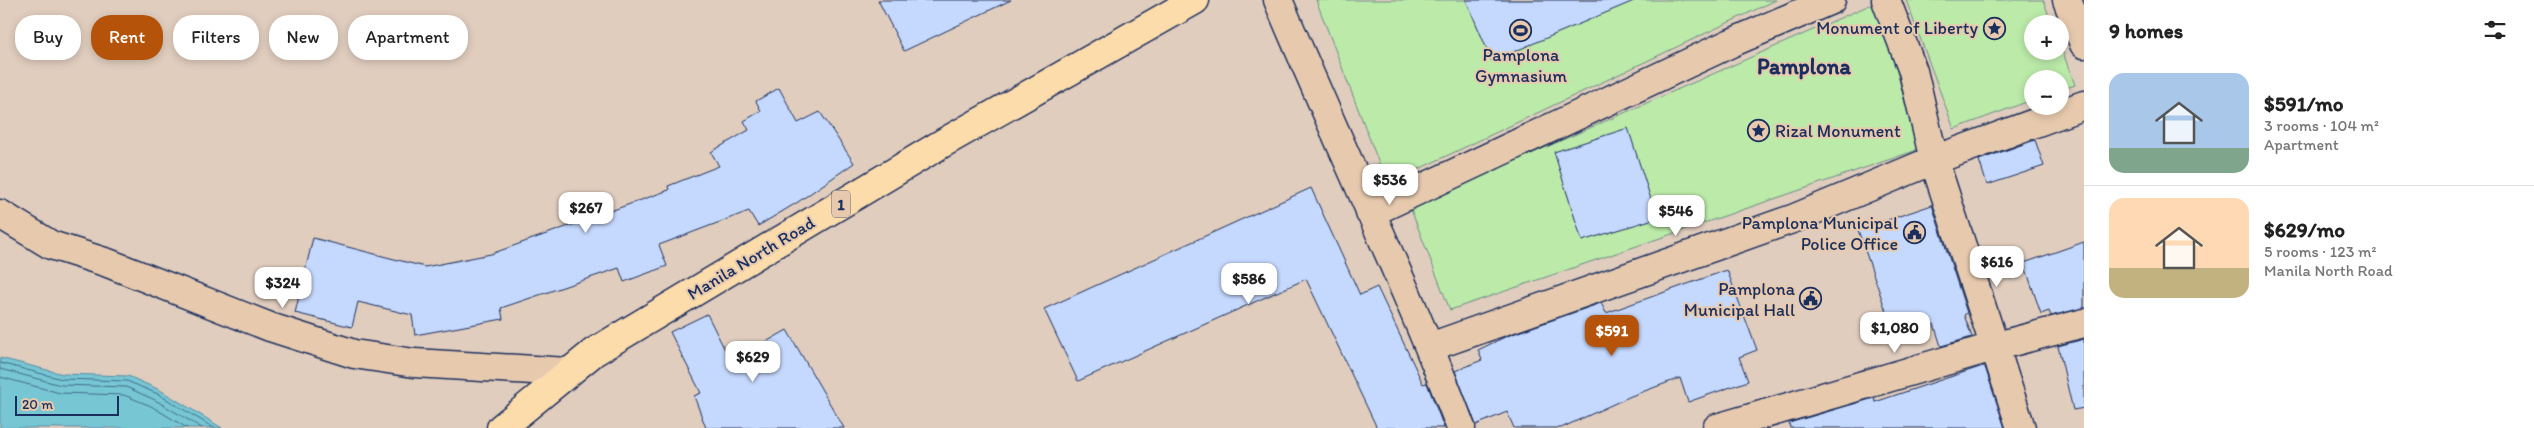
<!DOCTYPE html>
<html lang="en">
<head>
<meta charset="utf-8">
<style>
	body { margin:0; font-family:Itim,sans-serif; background:#f2f2f2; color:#222; height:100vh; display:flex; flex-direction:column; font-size:19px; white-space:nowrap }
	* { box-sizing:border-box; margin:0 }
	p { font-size:16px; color:#767676 }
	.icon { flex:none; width:28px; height:28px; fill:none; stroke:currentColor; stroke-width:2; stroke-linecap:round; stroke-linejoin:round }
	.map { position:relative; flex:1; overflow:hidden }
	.details { display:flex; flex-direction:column; background:#fff; width:450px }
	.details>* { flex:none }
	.top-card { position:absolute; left:15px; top:15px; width:475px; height:45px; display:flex; gap:10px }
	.controls { position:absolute; left:2024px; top:15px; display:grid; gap:10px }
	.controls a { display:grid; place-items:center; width:45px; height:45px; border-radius:50%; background:#fff; box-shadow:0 2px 8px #0003; font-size:25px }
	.scale { position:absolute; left:15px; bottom:12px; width:104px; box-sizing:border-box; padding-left:5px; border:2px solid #1b2f5e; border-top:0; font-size:14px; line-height:18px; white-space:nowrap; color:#1b2f5e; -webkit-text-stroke:4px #e7caae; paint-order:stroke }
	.price { position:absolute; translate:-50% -42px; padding:0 11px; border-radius:10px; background:#fff; color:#222; font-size:16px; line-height:32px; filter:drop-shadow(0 1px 2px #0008) }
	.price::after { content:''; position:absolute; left:50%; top:30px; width:15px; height:11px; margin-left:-8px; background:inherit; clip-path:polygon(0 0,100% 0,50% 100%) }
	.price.on { background:#b45309; color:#fff }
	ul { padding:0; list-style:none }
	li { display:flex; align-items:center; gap:15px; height:125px; padding:0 25px }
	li+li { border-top:1px solid #e0e0e0 }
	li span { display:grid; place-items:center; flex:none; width:140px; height:100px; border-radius:15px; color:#555 }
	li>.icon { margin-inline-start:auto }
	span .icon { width:60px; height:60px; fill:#fffc; stroke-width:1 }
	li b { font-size:21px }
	h2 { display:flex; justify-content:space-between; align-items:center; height:60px; padding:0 25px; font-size:21px }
	.chip { padding:0 18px; border-radius:20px; background:#fff; box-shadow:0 2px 8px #0003; font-size:18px; line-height:45px }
	.chip.on { background:#b45309; color:#fff }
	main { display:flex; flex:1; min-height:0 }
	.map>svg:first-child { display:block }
	.green { fill:#bbeaa9; stroke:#6b8c84 }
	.water { fill:#77c6d3; stroke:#528aa4 }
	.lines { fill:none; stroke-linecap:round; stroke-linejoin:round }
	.shore { stroke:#406b8d; stroke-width:1 }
	.building { fill:#c5d8fd; stroke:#1b2f5e }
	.minor-casing { stroke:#1b2f5e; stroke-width:31 }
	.trunk-casing { stroke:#1b2f5e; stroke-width:31 }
	.minor { stroke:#e7caae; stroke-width:28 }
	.trunk { stroke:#fddcac; stroke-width:28 }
	.labels { text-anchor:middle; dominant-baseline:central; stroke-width:4; stroke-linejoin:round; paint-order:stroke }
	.shield { fill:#e7caae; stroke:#585e76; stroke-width:1 }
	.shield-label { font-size:16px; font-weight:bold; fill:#1b2f5e }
	.poi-label { font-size:18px; fill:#1b2f5e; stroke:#e7caae; text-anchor:end }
	.street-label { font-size:18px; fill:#1b2f5e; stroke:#e7caae }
	.district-label { font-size:22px; font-weight:bold; fill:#1b2f5e; stroke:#e7caae }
</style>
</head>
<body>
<main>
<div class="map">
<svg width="2084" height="428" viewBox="0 0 2084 428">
	<rect width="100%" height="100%" fill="#e0cdbe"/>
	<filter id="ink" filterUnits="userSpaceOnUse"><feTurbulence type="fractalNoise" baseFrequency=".02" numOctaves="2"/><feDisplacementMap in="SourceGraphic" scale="10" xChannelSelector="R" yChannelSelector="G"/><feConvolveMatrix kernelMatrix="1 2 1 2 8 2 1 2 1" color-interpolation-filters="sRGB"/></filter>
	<g filter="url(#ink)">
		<path class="green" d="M1316,0H1776L1387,184Z
			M1906,0H2043L2052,24H2032V51H2060V45L2075,85L2060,90V79H2032V100L1954,129Z
			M1879,1L1917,150L1450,310L1410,207Z"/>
		<path class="water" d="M0,358L63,374L128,376L160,390L222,428H0Z"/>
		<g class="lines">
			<path class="shore" d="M0,363L62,379L127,381L158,394L214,428
				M0,369L61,385L126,387L155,400L202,428
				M0,377L60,393L124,395L151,406L187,428"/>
		</g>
		<path class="building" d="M878,0H1011L904,51Z
			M1466,0H1636L1492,61Z
			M779,88L798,123L820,112L854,163L798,202L758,226L749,211L659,245L667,266L624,282L619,268L501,308L503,319L415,335L412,315L358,302L352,327L295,313L313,238L425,267L491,254L669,190L668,186L719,166L711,152L749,130L744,121L761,111L756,101Z
			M1628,128L1657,218L1582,241L1554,152Z
			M2035,140L2044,166L1987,185L1979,160Z
			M1311,188L1360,295L1377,287L1423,384L1427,383L1444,428H1377L1306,279L1078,381L1044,309Z
			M1932,205L1967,313L1964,315L1972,337L1941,346L1934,324L1895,337L1858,230Z
			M2084,242V308L2051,316L2049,311L2041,314L2024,263Z
			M1727,270L1757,350L1739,357L1748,381L1688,402L1680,378L1631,396L1561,428H1514L1507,412L1476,425L1455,371L1482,360L1478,350L1507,336L1601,303L1606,313Z
			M707,314L731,362L787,330L844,428H706L694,396L701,393L670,332Z
			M2084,339V408L2073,410L2058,346Z
			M1983,366L1985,367L2005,428H1790L1789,423L1874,398L1875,402Z"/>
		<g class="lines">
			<defs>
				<path id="minor" d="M1278,0C1338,143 1406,283 1461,428
					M1886,0L1913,71L1934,160L2021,428
					M2067,0L2084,44
					M1370,213L1731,43L1831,0
					M0,214L51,245L108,263L270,327L354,354L414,363L568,372
					M1430,347L1795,218L1934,160L2084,105
					M1717,428L1993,347L2084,323"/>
				<path id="trunk" d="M501,428L594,352L943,143L1195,0"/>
			</defs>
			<use href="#minor" class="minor-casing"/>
			<use href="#trunk" class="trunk-casing"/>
			<use href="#minor" class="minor"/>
			<use href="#trunk" class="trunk"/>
		</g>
	</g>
	<defs>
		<symbol id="sight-ring" viewBox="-11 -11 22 22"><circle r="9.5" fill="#e7caae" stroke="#1b2f5e" stroke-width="1.5"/><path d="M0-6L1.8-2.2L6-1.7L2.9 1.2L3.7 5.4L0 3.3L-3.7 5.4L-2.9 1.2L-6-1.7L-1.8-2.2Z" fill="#1b2f5e"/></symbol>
		<symbol id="stadium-ring" viewBox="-11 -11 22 22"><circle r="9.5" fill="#e7caae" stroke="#1b2f5e" stroke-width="1.5"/><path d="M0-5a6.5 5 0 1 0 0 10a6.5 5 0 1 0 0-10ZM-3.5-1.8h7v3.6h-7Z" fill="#1b2f5e"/></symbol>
		<symbol id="civic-ring" viewBox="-11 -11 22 22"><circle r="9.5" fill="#e7caae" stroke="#1b2f5e" stroke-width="1.5"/><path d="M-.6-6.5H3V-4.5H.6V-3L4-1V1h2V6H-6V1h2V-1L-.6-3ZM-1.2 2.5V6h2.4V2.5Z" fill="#1b2f5e"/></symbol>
	</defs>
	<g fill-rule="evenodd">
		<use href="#sight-ring" x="1982" y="16" width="25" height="25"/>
		<use href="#stadium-ring" x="1508" y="18" width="25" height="25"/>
		<use href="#sight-ring" x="1746" y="118" width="25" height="25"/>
		<use href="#civic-ring" x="1902" y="220" width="25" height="25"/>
		<use href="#civic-ring" x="1798" y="286" width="25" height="25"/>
	</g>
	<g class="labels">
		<rect class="shield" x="832" y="190.5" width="18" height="27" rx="4"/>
		<g class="shield-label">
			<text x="841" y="204">1</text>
		</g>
		<g class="poi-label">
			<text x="1978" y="28">Monument of Liberty</text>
			<text x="1521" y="55" text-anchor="middle">Pamplona<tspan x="1521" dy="21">Gymnasium</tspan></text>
			<text x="1775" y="131" text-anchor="start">Rizal Monument</text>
			<text x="1898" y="223">Pamplona Municipal<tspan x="1898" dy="21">Police Office</tspan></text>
			<text x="1795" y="289">Pamplona<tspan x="1795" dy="21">Municipal Hall</tspan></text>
		</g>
		<g class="street-label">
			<text transform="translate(751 258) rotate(-31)">Manila North Road</text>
		</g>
		<g class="district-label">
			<text x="1804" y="66">Pamplona</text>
		</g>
	</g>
</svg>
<div class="controls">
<a>+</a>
<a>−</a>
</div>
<div class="scale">20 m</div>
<b class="price" style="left:1390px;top:206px">$536</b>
<b class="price" style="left:586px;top:234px">$267</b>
<b class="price" style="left:1676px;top:237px">$546</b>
<b class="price" style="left:1997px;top:288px">$616</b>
<b class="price" style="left:1249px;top:305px">$586</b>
<b class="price" style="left:283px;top:309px">$324</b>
<b class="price" style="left:1895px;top:354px">$1,080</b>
<b class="price on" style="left:1612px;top:357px">$591</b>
<b class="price" style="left:753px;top:383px">$629</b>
<div class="top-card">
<a class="chip">Buy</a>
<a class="chip on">Rent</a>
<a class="chip">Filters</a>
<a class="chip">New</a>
<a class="chip">Apartment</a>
</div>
</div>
<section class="details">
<h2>9 homes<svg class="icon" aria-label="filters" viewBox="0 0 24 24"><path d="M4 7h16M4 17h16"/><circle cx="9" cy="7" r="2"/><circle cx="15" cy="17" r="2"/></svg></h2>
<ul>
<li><span style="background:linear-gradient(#a9c7e8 75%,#7fa58c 0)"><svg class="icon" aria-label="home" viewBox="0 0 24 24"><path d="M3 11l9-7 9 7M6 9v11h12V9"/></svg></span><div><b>$591/mo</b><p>3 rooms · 104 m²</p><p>Apartment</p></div></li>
<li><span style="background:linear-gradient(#ffd9b3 70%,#c2b280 0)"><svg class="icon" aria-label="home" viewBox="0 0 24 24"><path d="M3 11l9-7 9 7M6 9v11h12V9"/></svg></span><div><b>$629/mo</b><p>5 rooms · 123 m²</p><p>Manila North Road</p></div></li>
</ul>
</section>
</main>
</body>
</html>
